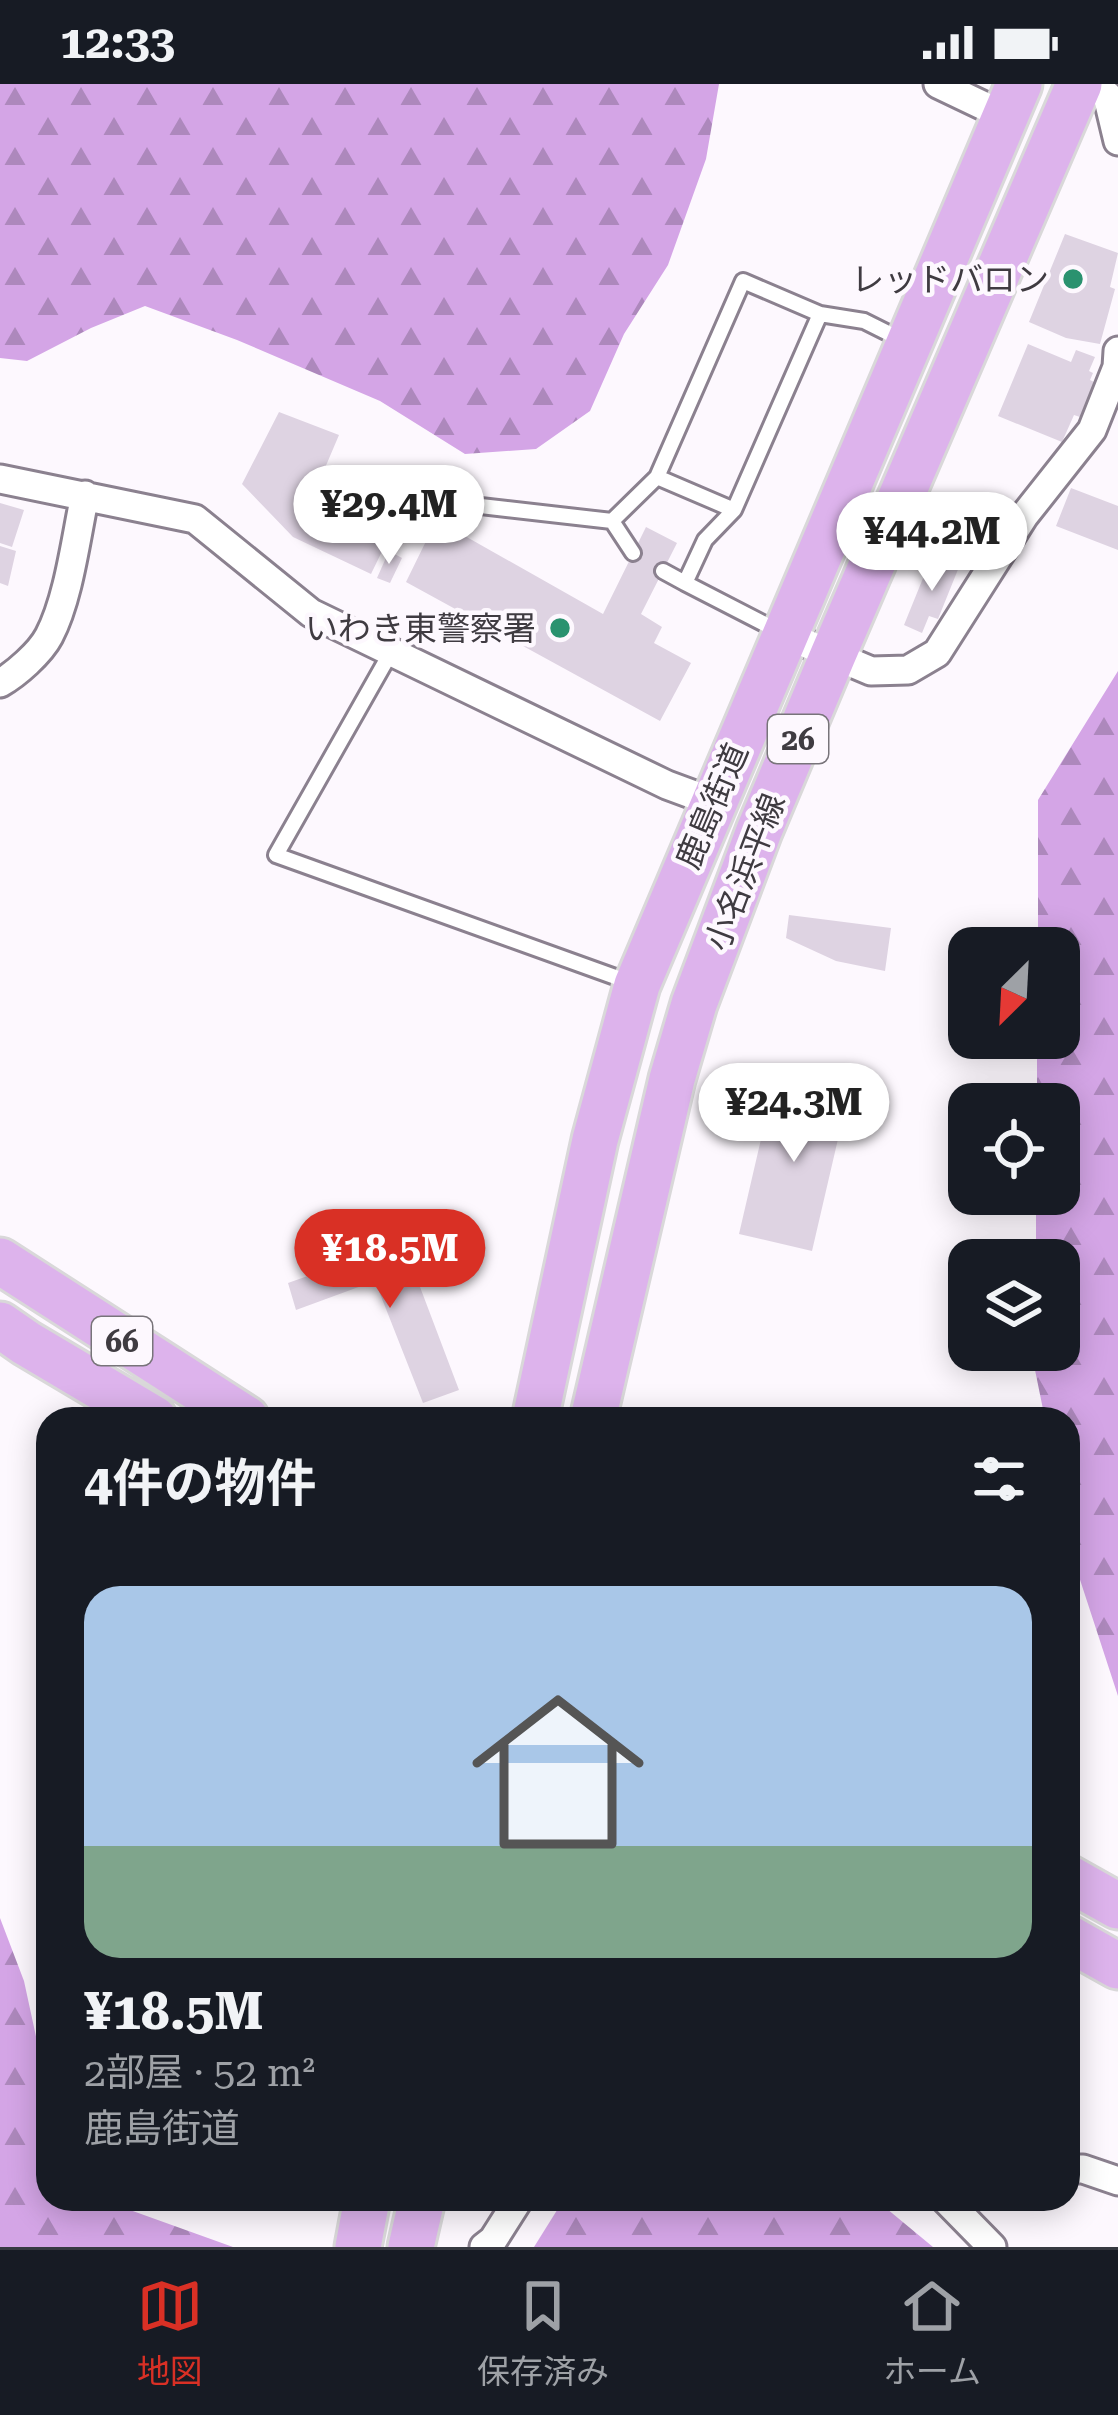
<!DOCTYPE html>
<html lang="ja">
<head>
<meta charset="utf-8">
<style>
	body { margin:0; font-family:"Roboto Serif","Noto Sans JP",serif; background:#20242c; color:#f1f3f6; height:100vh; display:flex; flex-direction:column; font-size:45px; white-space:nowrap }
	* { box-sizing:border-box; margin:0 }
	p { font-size:39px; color:#9ea1a6 }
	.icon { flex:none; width:66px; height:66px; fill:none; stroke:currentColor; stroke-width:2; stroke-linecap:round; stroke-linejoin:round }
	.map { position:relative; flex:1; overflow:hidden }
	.details { position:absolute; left:36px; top:1323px; width:1044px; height:804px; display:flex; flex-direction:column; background:#171b24; border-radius:36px; box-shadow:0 6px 30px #0003 }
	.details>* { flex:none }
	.needle { width:78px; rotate:204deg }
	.buttons { position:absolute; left:948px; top:843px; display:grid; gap:24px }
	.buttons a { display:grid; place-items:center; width:132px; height:132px; border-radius:24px; background:#171b24; box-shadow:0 6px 30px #0003; font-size:60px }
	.price { position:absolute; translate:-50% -102px; padding:0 27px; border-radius:42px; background:#fff; color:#222; font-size:39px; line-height:78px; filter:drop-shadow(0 3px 6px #0008) }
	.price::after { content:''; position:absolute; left:50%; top:72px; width:36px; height:27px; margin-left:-18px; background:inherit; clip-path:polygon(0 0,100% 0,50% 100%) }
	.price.on { background:#d93025; color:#fff }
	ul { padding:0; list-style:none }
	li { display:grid; align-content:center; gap:24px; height:636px; padding:0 48px }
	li+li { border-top:3px solid #363941 }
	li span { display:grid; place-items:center; height:372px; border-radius:36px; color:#555 }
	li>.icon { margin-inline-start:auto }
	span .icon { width:216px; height:216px; fill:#fffc; stroke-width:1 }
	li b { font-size:51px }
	h2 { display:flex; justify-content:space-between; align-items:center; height:144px; padding:0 48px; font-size:51px }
	.status { display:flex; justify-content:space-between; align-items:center; height:84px; padding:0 60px; background:#171b24; direction:ltr }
	.status svg { height:33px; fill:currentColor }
	.tab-bar { display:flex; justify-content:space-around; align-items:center; height:168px; border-top:3px solid #363941; background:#171b24; font-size:33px; color:#9ea1a6 }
	.tab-bar a { display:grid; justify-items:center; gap:6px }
	.tab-bar .on { color:#d93025 }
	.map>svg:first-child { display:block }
	.forest { fill:url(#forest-firs) }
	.building { fill:#ded3e2 }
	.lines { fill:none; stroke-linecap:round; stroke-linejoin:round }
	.service-casing { stroke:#8b818f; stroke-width:20 }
	.minor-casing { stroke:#8b818f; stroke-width:33 }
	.primary-casing { stroke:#d9d8d9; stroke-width:51 }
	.service { stroke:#fff; stroke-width:14 }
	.minor { stroke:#fff; stroke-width:27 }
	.primary { stroke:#ddb3ec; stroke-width:45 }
	.poi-dot { fill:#2a926f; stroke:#fdf8fe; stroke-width:4.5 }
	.labels { text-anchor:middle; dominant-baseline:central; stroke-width:9; stroke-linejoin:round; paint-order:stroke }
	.shield { fill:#fdf8fe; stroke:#78747a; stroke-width:3 }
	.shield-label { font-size:30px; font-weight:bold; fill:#3f3b41 }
	.poi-label { font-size:33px; fill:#3f3b41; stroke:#fdf8fe; text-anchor:end }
	.street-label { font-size:33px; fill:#3f3b41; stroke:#fdf8fe }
</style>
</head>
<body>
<div class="status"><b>12:33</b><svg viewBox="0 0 49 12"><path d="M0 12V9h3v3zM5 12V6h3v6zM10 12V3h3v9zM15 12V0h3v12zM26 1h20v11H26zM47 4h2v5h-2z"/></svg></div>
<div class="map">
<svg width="1118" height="2163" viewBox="0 0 1118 2163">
	<defs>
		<pattern id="forest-firs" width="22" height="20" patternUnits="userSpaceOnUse" patternTransform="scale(3)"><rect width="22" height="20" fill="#d4a5e6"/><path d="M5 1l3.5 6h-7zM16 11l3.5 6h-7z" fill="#ad88bc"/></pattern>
	</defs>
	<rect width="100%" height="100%" fill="#fdf8fe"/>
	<path class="forest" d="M0,0H719L706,75L668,181L624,250L590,327L536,365L465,370L380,317L237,256L145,222L91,244L27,277L0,274Z
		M1118,587V1612L1068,1459V1335H1045L1035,1286V1266H1059V1176H1036V1110H1059V1020H1037V954H1059V864H1038V716Z
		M0,1834L24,1897L48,2008V2115H122L130,2126L233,2163H0Z
		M564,2115H875L933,2163H534Z"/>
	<path class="building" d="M1065,150L1118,169L1110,203L1115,205L1100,260L1066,254L1029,238Z
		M1028,260L1071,278L1076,266L1095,273L1089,287L1093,289L1090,296L1094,298L1080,333L1074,331L1062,358L998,332Z
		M279,328L339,351L313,412L389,453L371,490L293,453L242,400Z
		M1071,404L1118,422V466L1056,442Z
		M0,419L24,426L12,463L0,459Z
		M449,443L603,530L646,443L677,459L641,530L662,543L654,559L691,579L660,637L406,498L430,449L442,455Z
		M0,462L16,467L8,502L0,499Z
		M389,467L402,474L390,499L377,494Z
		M932,472L959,483L938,535L929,532L922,549L904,541Z
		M789,831L891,844L885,887L836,877L786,854Z
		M775,995L848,1012L812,1167L739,1150Z
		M403,1158L459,1306L423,1319L375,1197L296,1226L288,1199Z"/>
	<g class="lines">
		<defs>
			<path id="service" d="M402,413L612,437L633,469
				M734,426L657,393L743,197L820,230
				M612,437L657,393
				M663,487L685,499
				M780,548L685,499L705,456L734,426L820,230L864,237L904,257
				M391,568L276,771L632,899"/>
			<path id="minor" d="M938,0L1005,32
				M1084,0L1107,11L1118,57
				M0,395L195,435L311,529L667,701L713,718
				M786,551L871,587L908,586L937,569L1024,432L1092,346L1117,283L1118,267
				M0,599C16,590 40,569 49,552C69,514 76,453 85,411
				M1068,2085H1083L1118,2097
				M945,2115L992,2163
				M484,2163L493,2156L519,2115"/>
			<path id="primary" d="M0,1177L246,1335
				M0,1241L26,1259L154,1335
				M535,1335L595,1056L637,901L1019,0
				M593,1335L672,995L694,920L759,747L833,571L1079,0
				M1068,1794L1118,1822
				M1068,1854L1118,1882
				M358,2163L367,2115
				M411,2163L422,2115"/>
		</defs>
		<use href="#service" class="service-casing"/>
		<use href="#minor" class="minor-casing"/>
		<use href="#primary" class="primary-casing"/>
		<use href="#service" class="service"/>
		<use href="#minor" class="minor"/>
		<use href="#primary" class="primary"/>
	</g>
	<g class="poi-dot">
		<circle cx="1073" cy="195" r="12"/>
		<circle cx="560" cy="544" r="12"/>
	</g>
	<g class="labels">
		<g class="shield">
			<rect x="768" y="631" width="60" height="48" rx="9"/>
			<rect x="92" y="1233" width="60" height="48" rx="9"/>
		</g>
		<g class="shield-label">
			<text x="798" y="655">26</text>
			<text x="122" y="1257">66</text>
		</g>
		<g class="poi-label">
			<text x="1049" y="195">レッドバロン</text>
			<text x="536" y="544">いわき東警察署</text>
		</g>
		<g class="street-label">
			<text transform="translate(712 722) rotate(-67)">鹿島街道</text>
			<text transform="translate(745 788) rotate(-69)">小名浜平線</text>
		</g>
	</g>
</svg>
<div class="buttons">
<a><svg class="needle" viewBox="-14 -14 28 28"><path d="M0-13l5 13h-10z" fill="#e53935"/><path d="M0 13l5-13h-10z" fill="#9ea1a6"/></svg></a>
<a><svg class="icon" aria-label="locate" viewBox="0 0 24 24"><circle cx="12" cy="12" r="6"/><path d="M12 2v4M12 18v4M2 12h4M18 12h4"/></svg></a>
<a><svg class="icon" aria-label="layers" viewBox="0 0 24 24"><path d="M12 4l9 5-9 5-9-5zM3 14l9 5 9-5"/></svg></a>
</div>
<b class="price" style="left:389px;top:483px">¥29.4M</b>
<b class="price" style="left:932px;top:510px">¥44.2M</b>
<b class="price" style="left:794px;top:1081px">¥24.3M</b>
<b class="price on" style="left:390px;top:1227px">¥18.5M</b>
<section class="details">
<h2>4件の物件<svg class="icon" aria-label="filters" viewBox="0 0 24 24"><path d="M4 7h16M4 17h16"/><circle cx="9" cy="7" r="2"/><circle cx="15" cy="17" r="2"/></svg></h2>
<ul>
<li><span style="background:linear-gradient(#a9c7e8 70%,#7fa58c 0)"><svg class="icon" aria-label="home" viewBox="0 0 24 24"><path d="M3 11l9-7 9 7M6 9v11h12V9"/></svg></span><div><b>¥18.5M</b><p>2部屋 · 52 m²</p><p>鹿島街道</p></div></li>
</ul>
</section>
</div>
<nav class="tab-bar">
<a class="on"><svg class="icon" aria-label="map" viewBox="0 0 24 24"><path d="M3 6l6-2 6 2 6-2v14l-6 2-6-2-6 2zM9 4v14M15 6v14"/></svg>地図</a>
<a><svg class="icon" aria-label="saved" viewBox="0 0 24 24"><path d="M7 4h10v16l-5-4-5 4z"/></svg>保存済み</a>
<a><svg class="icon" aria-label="home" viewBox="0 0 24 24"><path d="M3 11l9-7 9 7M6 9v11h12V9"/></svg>ホーム</a>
</nav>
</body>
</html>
